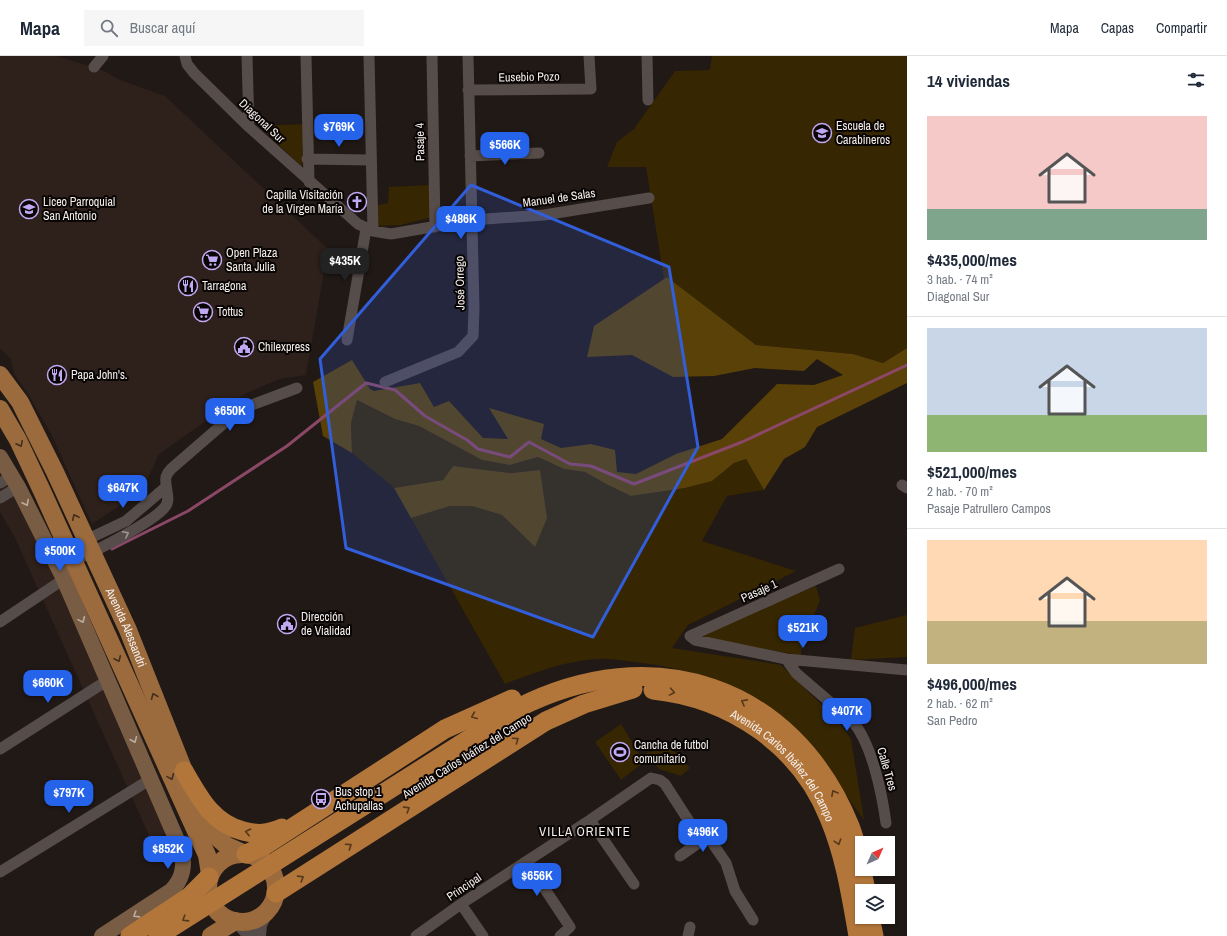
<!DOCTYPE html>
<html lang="es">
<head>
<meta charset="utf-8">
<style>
	body { margin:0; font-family:"Archivo Narrow",sans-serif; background:#f6f6f7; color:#1f2937; height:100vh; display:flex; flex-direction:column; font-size:15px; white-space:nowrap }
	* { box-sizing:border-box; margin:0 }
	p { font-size:13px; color:#747a83 }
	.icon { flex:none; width:22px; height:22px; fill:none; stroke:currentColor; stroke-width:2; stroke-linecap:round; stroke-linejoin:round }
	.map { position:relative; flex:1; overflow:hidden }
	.sheet { display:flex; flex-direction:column; background:#fff; width:320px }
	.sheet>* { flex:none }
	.needle { width:26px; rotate:45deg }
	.buttons { position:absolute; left:855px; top:780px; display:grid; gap:8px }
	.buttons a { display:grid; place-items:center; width:40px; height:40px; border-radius:0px; background:#fff; box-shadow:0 1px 3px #0004; font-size:20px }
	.price { position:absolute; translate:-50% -34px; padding:0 9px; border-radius:8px; background:#2563eb; color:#fff; font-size:13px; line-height:26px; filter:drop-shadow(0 1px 2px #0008) }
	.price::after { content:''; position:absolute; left:50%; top:24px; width:12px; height:9px; margin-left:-6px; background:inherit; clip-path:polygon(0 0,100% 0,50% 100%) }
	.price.selected { background:#222; color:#fff }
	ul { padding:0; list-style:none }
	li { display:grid; align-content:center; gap:8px; height:212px; padding:0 20px }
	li+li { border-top:1px solid #e0e1e3 }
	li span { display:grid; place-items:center; height:124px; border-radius:0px; color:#555 }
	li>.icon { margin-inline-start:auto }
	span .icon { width:72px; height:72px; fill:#fffc; stroke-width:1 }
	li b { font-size:17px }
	h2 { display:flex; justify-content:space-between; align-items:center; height:48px; padding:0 20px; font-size:17px }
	header { display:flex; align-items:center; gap:24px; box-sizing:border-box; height:56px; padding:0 20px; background:#fff; border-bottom:1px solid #e0e1e3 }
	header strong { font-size:19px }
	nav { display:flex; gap:22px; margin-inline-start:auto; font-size:14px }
	.search { width:280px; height:36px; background:#f6f6f7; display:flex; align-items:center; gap:10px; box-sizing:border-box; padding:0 14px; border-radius:0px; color:#747a83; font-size:15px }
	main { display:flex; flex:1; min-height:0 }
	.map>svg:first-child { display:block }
	.built { fill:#2e201a }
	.green { fill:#362601 }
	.forest { fill:#594107 }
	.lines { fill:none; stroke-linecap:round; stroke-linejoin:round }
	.stream { stroke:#8b4766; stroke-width:3 }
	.minor { stroke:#564c49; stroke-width:11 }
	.tertiary { stroke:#564c49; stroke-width:14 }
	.secondary { stroke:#785c44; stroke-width:16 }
	.primary { stroke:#9b6b3e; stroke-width:18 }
	.trunk { stroke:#b2763a; stroke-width:19 }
	.oneway { stroke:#432e1b }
	.oneway2 { stroke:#bcaca0 }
	.oneway3 { stroke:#9d9592 }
	.oneway4 { stroke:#54381c }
	.marked { fill:#325eda; fill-opacity:0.2; stroke:#325eda; stroke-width:3; stroke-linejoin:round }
	.labels { text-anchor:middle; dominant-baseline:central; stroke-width:4; stroke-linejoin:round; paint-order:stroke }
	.street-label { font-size:12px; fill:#f4eeec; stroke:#080504 }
	.poi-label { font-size:12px; fill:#f4eeec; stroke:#080504; text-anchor:start }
	.neighbourhood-label { font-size:13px; letter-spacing:1px; fill:#f4eeec; stroke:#080504 }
</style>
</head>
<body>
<header>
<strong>Mapa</strong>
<div class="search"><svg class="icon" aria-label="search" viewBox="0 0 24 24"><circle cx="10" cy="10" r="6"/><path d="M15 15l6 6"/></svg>Buscar aquí</div>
<nav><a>Mapa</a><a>Capas</a><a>Compartir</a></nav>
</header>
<main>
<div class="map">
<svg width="907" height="880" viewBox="0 0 907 880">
	<rect width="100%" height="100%" fill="#211916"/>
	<path class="built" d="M0,0H57L102,14L120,24L165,40L328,193L306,319L280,323L246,337L159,398L145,429L136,439L92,468L51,378L28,338L14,318L11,303L0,292Z
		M0,412L46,494L166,777L152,786L15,482L0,456Z"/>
	<path class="green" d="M712,0H907V292L883,307L853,298L756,289L667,221L664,223L646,111H607L617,86L634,73L675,15L710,14Z
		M304,68L302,111L259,70Z
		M432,129L433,161L401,169L375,170V150L388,147L389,131Z
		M357,344L395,363L419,370L482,404L510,409L538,401L564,413L585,416L608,429L631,440L685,432L712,425L734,407L746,403L764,434L727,440L702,485L796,515L688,569L672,592L781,609L838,665L851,683L864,764C837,727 812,690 778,659C740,624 675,610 626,605C617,604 607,602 598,603C565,605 536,616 505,628L411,462L450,450H472L502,459L535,491L540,414L511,417L453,410L443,424L394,432L352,397L351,367Z
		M816,530L820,544L801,593V599L747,591L693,581Z
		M907,559V601L851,604L855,572Z
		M621,668L644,706L621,724L595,686Z
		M670,691L690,712L681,720L659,713L646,697Z"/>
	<path class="forest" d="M667,221L756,289L853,298L883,307L907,292V327L817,371L805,391L784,403L764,434L746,403L734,407L712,425L685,432L631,440L608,429L585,416L564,413L538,401L510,409L482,404L419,370L395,363L357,344L351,367L352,397L323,380L313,326L352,304L370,333L374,335L420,327L434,351L449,345L483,382L508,383L489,352L544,368L541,383L561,392L591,388L615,394L617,416L636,418L676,398L722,383L777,328L814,329L843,319L817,303L804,315L755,312L714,320L673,321L632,299L587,301L594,270Z
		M453,410L511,417L540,414L547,462L535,491L502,459L472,450H450L411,462L394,432L443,424Z"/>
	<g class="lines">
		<path class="stream" d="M112,493L188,455L287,390L366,327L395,334L425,360L467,384L478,393L510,401L529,386L570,408L591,410L634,428L742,386L907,309"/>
		<path class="minor" d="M185,0L187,8L194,17L249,71L358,168L373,175L391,178L472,164L544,159L649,142
			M247,0L249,71
			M306,0L309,126
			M369,0L373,175
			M432,0L435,171
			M647,0L648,44
			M94,11L103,0
			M468,34L591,33L589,0
			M470,100L539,97
			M307,103L371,104
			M347,284L366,173
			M385,326L458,296L473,280L474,253L468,0
			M0,427L12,420
			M902,429L907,432
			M0,442L18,431
			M86,484L126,465L166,431
			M68,505C86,502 154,465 165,451C172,443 164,431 166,421C167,418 169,415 171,413L231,361L244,352L297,332
			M839,513L690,580L695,584L786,603L907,614
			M0,566L64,523
			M786,603L796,617L853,666C872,688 882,738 886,767
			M0,693L108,624
			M590,764L634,828
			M680,800L697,788L699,777
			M527,806L570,871L560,880
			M0,816L151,723
			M461,848L483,880
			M416,880L461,848L590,764L651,722L660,724L665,728L694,773L709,782L726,807L735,835L753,864
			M688,880L690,871"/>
		<path class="tertiary" d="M238,866L250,880
			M259,880L260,869L266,856"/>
		<path class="secondary" d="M0,401L18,431L63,521L182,796C185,812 182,824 171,835L102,880"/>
		<g class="primary">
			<path id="s1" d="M0,319L20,346L55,416L128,574L184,715L203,757L219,783L227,790L243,797"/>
			<path d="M0,353L18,384L42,435L200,784L207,799L210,818"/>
			<circle cx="242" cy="832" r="34"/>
			<path d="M211,880L235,865"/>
		</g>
		<g class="trunk">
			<path id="s2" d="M653,634C730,642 800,689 829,762C845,800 851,840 858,880"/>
			<path d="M184,715C199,741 212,767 243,775C258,779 268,778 282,772"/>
			<path d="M246,798L264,790L445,673L512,643"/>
			<path d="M276,837L546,665L584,648L633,633"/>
			<path d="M870,861L874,880"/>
			<path d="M130,880L189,841L209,821"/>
			<path d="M158,880L518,652C652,584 792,628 850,770C858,790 862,814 866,835"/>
		</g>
	</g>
	<defs><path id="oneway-chevron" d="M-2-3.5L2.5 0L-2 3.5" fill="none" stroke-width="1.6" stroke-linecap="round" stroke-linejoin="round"/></defs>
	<g class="oneway">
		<use href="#oneway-chevron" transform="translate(20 388) rotate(64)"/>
		<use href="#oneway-chevron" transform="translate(75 461) rotate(-115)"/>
		<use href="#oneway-chevron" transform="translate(118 603) rotate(65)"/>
		<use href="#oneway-chevron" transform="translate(154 640) rotate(-112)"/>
		<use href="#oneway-chevron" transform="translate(171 721) rotate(66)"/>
	</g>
	<g class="oneway2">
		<use href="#oneway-chevron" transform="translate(26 447) rotate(63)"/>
		<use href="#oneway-chevron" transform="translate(82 564) rotate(66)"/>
		<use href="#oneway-chevron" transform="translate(134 684) rotate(67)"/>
		<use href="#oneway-chevron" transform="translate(136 859) rotate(148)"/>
	</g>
	<use class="oneway3" href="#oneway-chevron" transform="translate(126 478) rotate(-27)"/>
	<g class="oneway4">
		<use href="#oneway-chevron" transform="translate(672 636) rotate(10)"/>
		<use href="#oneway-chevron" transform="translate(744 646) rotate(-152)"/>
		<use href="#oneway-chevron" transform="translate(474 660) rotate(157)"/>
		<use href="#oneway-chevron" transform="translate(516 684) rotate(-34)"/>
		<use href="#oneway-chevron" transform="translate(834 737) rotate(-119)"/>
		<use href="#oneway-chevron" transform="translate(407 753) rotate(-32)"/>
		<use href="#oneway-chevron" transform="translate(248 776) rotate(-167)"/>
		<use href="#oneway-chevron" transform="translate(838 786) rotate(73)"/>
		<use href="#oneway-chevron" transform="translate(349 790) rotate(-34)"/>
		<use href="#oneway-chevron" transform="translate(301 822) rotate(-32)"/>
		<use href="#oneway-chevron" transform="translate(185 863) rotate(148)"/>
	</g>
	<path class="marked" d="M471,129L669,211L698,391L593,581L346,492L320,303Z"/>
	<defs>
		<symbol id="university-ring" viewBox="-11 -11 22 22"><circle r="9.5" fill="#080504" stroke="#c1a8f3" stroke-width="1.5"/><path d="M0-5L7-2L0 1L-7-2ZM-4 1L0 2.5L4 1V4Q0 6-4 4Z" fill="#c1a8f3"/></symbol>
		<symbol id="church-ring" viewBox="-11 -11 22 22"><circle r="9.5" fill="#080504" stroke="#c1a8f3" stroke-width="1.5"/><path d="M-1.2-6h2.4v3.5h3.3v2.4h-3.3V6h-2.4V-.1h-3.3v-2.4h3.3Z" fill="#c1a8f3"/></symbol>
		<symbol id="school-ring" viewBox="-11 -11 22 22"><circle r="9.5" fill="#080504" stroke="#c1a8f3" stroke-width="1.5"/><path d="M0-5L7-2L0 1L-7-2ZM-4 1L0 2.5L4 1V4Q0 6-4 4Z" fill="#c1a8f3"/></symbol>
		<symbol id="supermarket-ring" viewBox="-11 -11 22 22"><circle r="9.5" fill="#080504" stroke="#c1a8f3" stroke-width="1.5"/><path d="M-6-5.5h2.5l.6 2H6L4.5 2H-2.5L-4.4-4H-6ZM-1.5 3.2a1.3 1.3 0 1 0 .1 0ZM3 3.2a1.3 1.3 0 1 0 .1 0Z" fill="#c1a8f3"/></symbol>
		<symbol id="restaurant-ring" viewBox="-11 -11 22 22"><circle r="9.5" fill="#080504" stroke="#c1a8f3" stroke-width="1.5"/><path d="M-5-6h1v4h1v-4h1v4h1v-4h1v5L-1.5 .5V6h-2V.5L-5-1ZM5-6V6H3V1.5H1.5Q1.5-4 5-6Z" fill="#c1a8f3"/></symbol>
		<symbol id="civic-ring" viewBox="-11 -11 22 22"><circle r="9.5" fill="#080504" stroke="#c1a8f3" stroke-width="1.5"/><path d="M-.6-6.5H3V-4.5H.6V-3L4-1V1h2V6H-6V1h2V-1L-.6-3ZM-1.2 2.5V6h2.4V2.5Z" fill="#c1a8f3"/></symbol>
		<symbol id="stadium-ring" viewBox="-11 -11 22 22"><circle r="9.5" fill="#080504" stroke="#c1a8f3" stroke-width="1.5"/><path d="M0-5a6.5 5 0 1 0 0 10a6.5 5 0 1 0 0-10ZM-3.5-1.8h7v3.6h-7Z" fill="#c1a8f3"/></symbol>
		<symbol id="bus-ring" viewBox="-11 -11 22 22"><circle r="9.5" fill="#080504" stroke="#c1a8f3" stroke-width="1.5"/><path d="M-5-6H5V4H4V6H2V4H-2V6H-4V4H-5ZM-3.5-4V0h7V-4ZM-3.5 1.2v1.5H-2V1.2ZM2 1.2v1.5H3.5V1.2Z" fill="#c1a8f3"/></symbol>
	</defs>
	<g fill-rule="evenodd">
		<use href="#university-ring" x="811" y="66" width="22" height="22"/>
		<use href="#church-ring" x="346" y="135" width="22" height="22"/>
		<use href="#school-ring" x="18" y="142" width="22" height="22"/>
		<use href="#supermarket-ring" x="201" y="193" width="22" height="22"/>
		<use href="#restaurant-ring" x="177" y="219" width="22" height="22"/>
		<use href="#supermarket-ring" x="192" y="245" width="22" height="22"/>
		<use href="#civic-ring" x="233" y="280" width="22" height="22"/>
		<use href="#restaurant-ring" x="46" y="308" width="22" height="22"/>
		<use href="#civic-ring" x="276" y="557" width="22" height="22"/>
		<use href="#stadium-ring" x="609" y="685" width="22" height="22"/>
		<use href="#bus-ring" x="310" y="732" width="22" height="22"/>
	</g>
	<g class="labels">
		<g class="street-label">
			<text transform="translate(529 21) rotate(-1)">Eusebio Pozo</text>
			<text transform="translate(262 65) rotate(43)">Diagonal Sur</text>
			<text transform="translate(420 86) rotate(-91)">Pasaje 4</text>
			<text transform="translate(559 142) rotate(-8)">Manuel de Salas</text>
			<text transform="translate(460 227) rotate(-91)">José Orrego</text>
			<text transform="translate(759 535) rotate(-24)">Pasaje 1</text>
			<text stroke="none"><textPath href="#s1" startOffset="283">Avenida Alessandri</textPath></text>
			<text transform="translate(467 700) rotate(-32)">Avenida Carlos Ibáñez del Campo</text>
			<text stroke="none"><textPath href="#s2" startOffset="157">Avenida Carlos Ibáñez del Campo</textPath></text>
			<text transform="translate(887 713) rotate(74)">Calle Tres</text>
			<text transform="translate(464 831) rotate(-34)">Principal</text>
		</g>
		<g class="poi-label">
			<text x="836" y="70">Escuela de<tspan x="836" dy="14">Carabineros</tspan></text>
			<text x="343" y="139" text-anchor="end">Capilla Visitación<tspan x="343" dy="14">de la Virgen María</tspan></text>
			<text x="43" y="146">Liceo Parroquial<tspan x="43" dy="14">San Antonio</tspan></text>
			<text x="226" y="197">Open Plaza<tspan x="226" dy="14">Santa Julia</tspan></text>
			<text x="202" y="230">Tarragona</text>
			<text x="217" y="256">Tottus</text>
			<text x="258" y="291">Chilexpress</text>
			<text x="71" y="319">Papa John's.</text>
			<text x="301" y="561">Dirección<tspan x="301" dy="14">de Vialidad</tspan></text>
			<text x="634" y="689">Cancha de futbol<tspan x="634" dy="14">comunitario</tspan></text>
			<text x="335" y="736">Bus stop 1<tspan x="335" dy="14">Achupallas</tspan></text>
		</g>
		<g class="neighbourhood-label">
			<text x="585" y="775">VILLA ORIENTE</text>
		</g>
	</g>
</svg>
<div class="buttons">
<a><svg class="needle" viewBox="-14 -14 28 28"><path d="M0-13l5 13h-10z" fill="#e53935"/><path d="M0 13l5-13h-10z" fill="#747a83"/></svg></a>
<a><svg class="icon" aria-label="layers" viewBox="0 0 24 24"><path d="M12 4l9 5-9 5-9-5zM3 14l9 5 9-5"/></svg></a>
</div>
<b class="price" style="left:339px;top:92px">$769K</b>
<b class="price" style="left:505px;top:110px">$566K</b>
<b class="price" style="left:461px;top:184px">$486K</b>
<b class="price selected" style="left:345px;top:226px">$435K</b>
<b class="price" style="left:230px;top:376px">$650K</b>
<b class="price" style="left:123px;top:453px">$647K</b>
<b class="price" style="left:60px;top:516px">$500K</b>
<b class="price" style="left:803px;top:593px">$521K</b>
<b class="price" style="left:48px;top:648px">$660K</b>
<b class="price" style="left:847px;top:676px">$407K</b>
<b class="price" style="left:69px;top:758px">$797K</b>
<b class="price" style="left:703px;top:797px">$496K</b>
<b class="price" style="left:168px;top:814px">$852K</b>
<b class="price" style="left:537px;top:841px">$656K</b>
</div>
<section class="sheet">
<h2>14 viviendas<svg class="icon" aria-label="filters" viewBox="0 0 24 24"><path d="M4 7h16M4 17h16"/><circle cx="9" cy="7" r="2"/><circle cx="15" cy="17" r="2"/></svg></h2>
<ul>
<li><span style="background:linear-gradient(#f6c9c9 75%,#7fa58c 0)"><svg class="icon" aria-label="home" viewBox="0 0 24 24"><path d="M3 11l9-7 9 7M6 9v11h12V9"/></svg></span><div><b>$435,000/mes</b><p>3 hab. · 74 m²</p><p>Diagonal Sur</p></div></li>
<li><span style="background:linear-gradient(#c9d6e8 70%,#8fb573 0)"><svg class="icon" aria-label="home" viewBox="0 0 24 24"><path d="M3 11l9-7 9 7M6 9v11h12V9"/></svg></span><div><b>$521,000/mes</b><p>2 hab. · 70 m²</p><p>Pasaje Patrullero Campos</p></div></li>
<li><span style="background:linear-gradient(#ffd9b3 65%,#c2b280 0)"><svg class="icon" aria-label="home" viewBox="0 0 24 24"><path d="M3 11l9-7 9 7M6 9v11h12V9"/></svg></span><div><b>$496,000/mes</b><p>2 hab. · 62 m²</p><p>San Pedro</p></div></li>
</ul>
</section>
</main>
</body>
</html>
